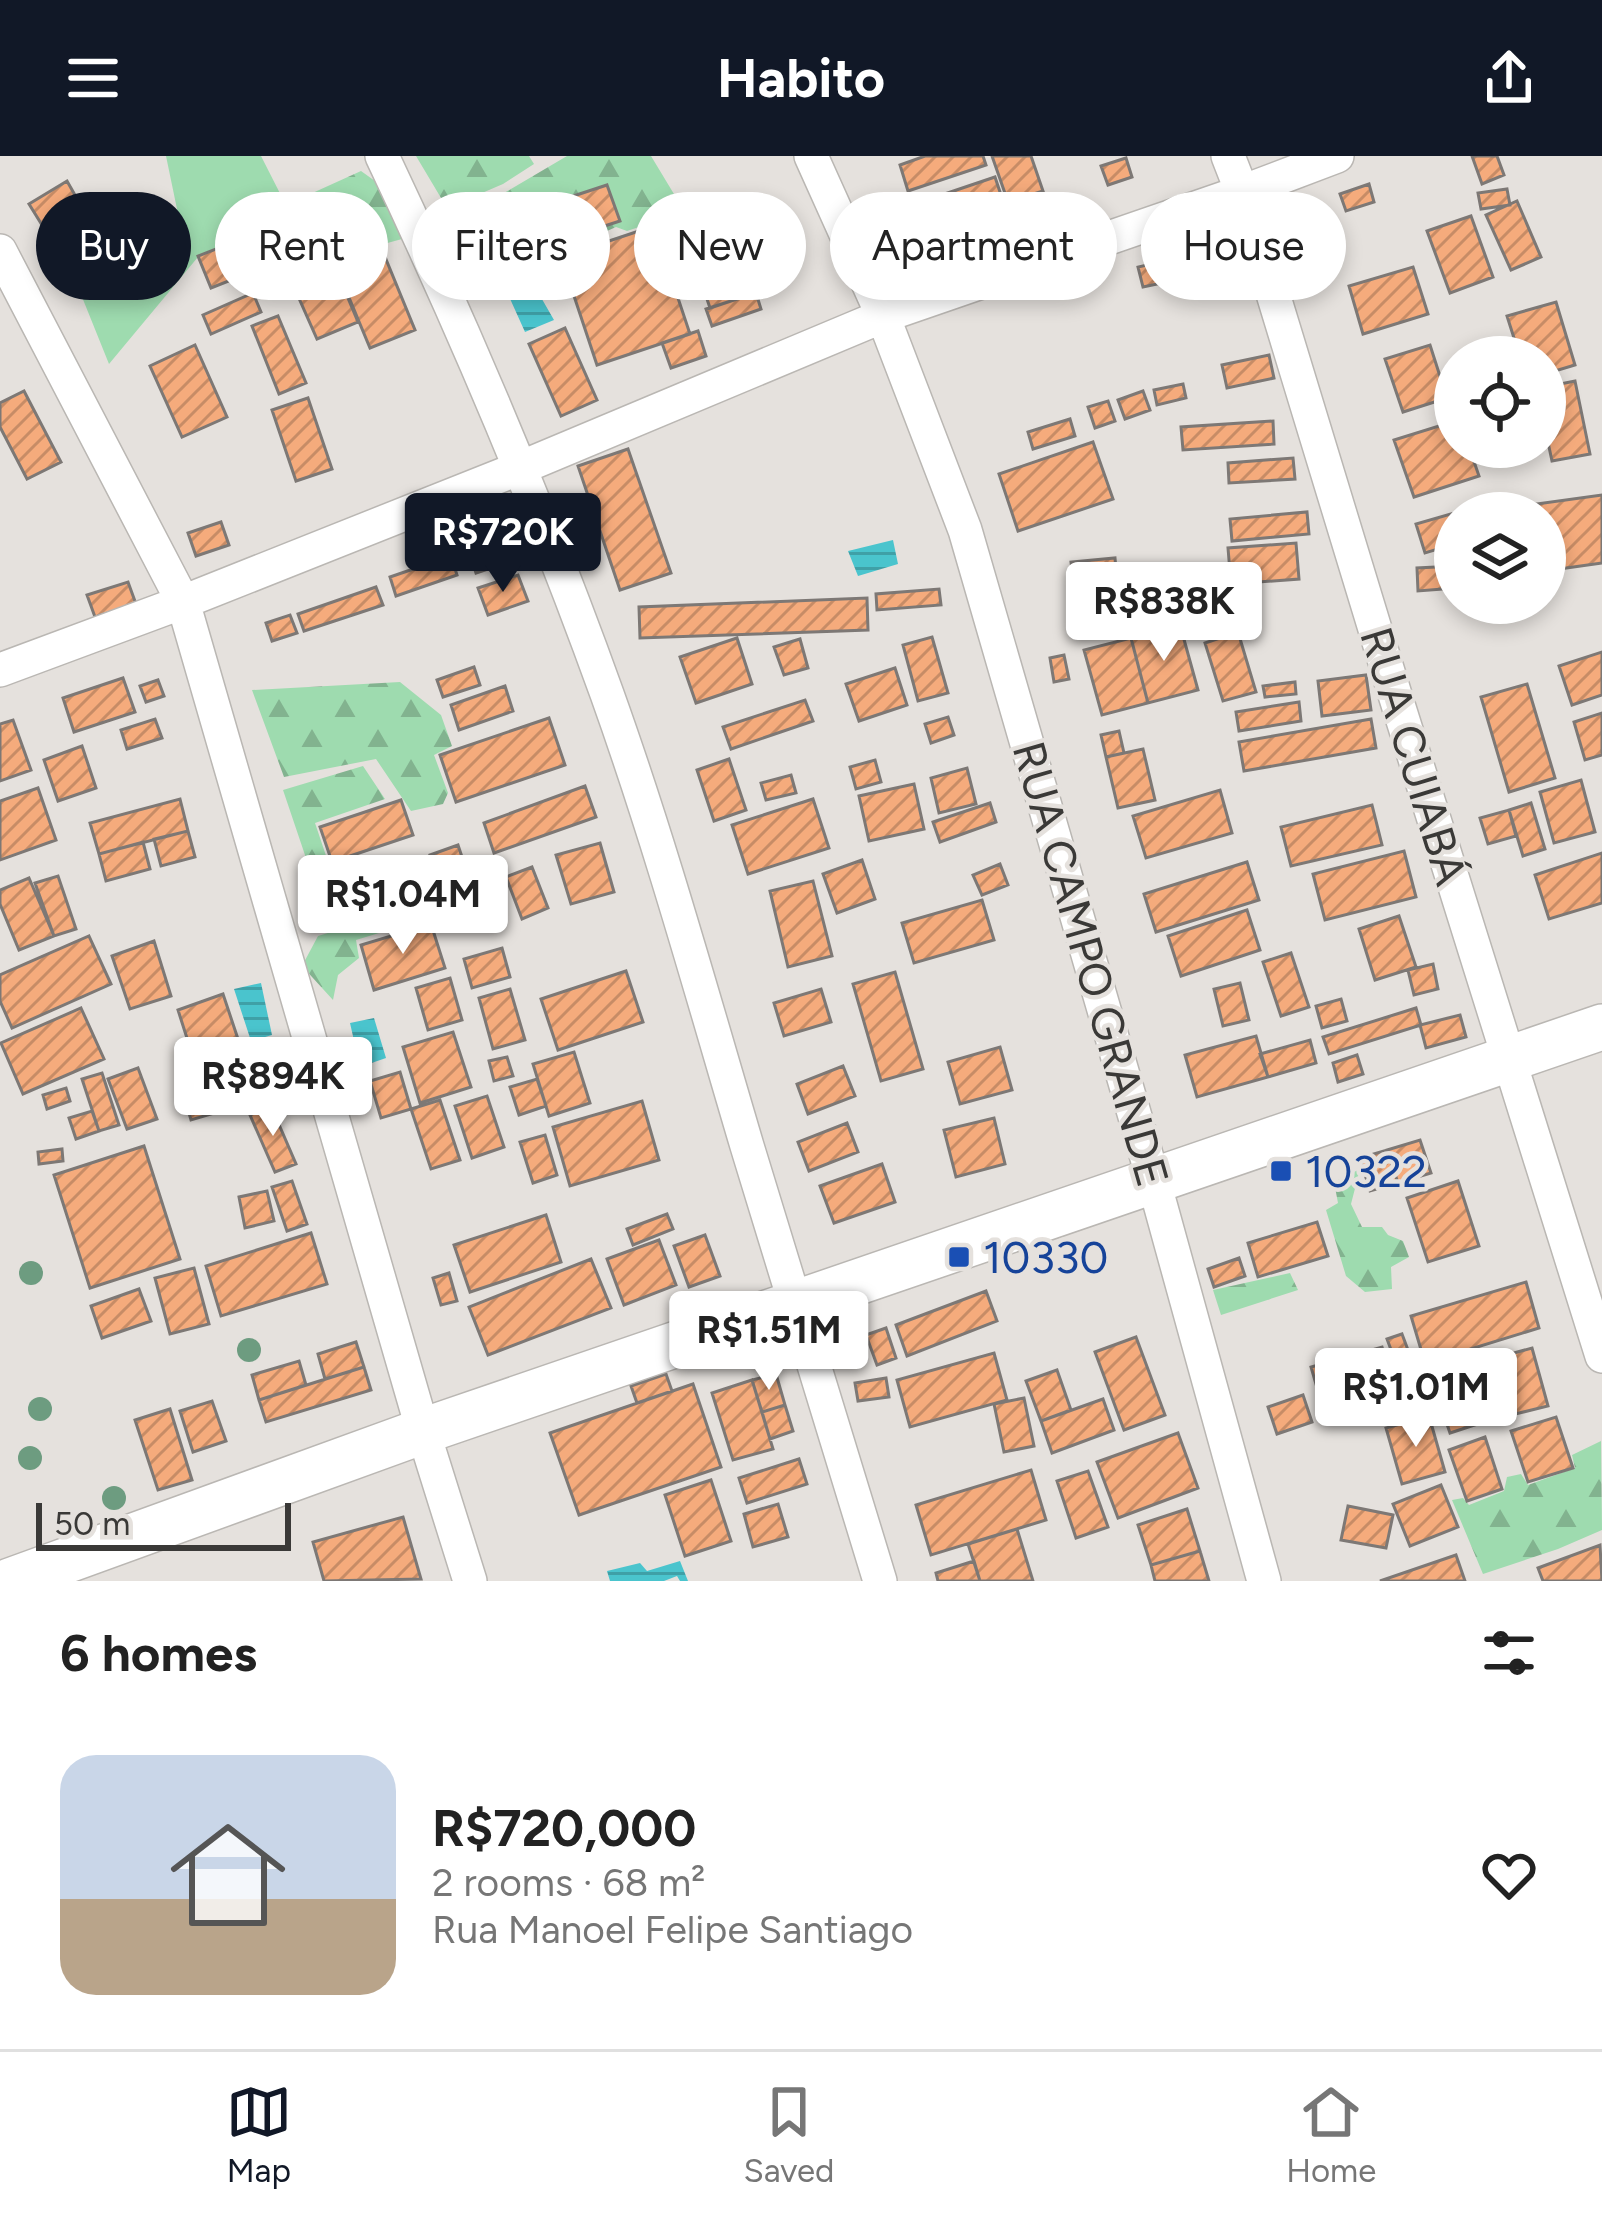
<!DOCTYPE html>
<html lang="en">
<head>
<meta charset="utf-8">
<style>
	body { margin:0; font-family:Figtree,sans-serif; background:#f2f2f2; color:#222; height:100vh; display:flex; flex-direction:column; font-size:45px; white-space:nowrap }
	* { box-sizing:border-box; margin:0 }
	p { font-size:39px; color:#767676 }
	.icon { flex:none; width:66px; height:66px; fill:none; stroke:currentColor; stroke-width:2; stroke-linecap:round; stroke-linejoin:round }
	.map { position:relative; height:1425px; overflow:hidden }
	.drawer { display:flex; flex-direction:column; background:#fff; flex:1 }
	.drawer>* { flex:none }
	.banner { position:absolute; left:36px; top:36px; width:1530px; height:108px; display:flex; gap:24px }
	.fabs { position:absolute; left:1434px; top:180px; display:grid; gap:24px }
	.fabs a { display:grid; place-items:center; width:132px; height:132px; border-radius:50%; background:#fff; box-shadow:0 6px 18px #0003; font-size:60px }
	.scale { position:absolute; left:36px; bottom:30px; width:255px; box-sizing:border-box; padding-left:12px; border:6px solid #3a3937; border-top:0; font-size:33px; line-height:42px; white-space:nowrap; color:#3a3937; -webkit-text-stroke:9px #e5e1dd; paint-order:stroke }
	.price { position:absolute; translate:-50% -102px; padding:0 27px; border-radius:12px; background:#fff; color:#222; font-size:39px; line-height:78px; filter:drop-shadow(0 3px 6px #0008) }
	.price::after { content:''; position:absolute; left:50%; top:72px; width:36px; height:27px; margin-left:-18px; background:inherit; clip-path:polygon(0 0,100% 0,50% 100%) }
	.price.selected { background:#111827; color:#fff }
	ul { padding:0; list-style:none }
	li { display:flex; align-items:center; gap:36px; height:300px; padding:0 60px }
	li+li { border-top:3px solid #e0e0e0 }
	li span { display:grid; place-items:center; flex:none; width:336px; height:240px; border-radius:36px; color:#555 }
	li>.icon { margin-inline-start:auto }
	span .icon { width:144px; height:144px; fill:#fffc; stroke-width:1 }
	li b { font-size:51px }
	h2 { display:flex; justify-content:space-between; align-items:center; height:144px; padding:0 60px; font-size:51px }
	.chip { padding:0 42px; border-radius:54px; background:#fff; box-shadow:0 6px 18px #0003; font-size:42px; line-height:108px }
	.chip.selected { background:#111827; color:#fff }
	header { display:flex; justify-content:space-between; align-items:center; height:156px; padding:0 60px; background:#111827; color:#fff; font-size:54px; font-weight:700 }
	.dock { display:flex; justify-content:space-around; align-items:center; height:168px; border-top:3px solid #e0e0e0; background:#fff; font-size:33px; color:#767676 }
	.dock a { display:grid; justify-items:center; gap:6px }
	.dock .selected { color:#111827 }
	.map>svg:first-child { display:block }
	.green { fill:#9edbaf }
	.forest { fill:url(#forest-firs) }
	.water { fill:url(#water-rules) }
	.building { fill:url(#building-hatch); stroke:#7d7875; stroke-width:3 }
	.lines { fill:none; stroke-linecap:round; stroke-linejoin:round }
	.street-casing { stroke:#bab7b3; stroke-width:36 }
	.secondary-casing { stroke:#bab7b3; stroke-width:48 }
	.street { stroke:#fff; stroke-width:33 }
	.secondary { stroke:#fff; stroke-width:45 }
	.tree { fill:#6d9c80 }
	.transit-dot { fill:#1a4fb4; stroke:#e5e1dd; stroke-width:4.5 }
	.labels { text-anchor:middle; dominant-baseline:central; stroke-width:9; stroke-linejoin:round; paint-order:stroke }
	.street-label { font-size:45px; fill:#3a3937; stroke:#e5e1dd }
	.transit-label { font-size:45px; fill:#164399; stroke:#e5e1dd; text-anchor:start }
</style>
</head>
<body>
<header><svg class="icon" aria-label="menu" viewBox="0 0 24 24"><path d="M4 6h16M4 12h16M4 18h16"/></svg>Habito<svg class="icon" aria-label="share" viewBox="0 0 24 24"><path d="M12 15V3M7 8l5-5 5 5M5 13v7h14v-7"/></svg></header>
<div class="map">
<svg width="1602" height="1425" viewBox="0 0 1602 1425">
	<defs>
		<pattern id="forest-firs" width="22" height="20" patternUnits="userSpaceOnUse" patternTransform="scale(3)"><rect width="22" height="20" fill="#9edbaf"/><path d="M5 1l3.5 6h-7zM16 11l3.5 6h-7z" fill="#82b38f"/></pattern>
		<pattern id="water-rules" width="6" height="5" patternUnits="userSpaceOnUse" patternTransform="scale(3)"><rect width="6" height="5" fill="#4ac4cd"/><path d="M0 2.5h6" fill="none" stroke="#3fa0a7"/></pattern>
		<pattern id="building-hatch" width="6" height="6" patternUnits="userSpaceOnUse" patternTransform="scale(3)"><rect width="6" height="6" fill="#f5ab7c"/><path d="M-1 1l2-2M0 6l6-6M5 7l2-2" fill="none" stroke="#c78c66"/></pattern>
	</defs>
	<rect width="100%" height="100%" fill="#e5e1dd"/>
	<path class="green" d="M166,0H261L293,63L198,101L109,208L80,136L177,53Z"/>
	<path class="forest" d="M416,0H529L534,8L503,28L447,52Z
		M567,0H651L680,48L664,75L651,67L627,75L616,71L558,97L553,114L519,119L475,100L458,64Z
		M361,15L382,30L402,83L311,108L286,49Z
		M400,526L441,559L452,590L434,599L448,637L443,648L411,655L376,603L284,621L252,534Z
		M363,610L385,643L315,667L349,768L365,769L367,736L428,725L432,761L356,784L359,802L338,819L333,844L302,810L318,780L331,776L283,634Z
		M1360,1013L1351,1048L1362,1071H1382L1388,1079L1403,1085L1409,1101L1391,1111L1392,1133L1365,1136L1346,1120L1326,1054L1338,1047L1334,1026Z
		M1290,1117L1298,1134L1221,1159L1213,1134Z
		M1601,1285L1602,1374L1558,1393L1483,1418L1452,1344L1463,1342L1469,1349L1504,1335L1507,1321L1521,1318L1528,1329L1575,1312L1572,1299Z"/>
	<path class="water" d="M531,124L554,164L525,176L507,136Z
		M893,384L898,408L858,420L848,395Z
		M261,827L272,879L251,885L234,833Z
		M374,862L386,902L360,911L350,867Z
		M680,1405L688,1425H680L677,1420L664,1425H610L607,1415L640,1407L647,1415Z"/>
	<path class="building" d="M925,0H983L986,9L908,35L900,9Z
		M992,0H1031L1043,35L1008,46Z
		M1472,0H1497L1504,19L1482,28Z
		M1126,2L1132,21L1108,29L1101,10Z
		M995,21L1007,57L928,84L915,48Z
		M67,25L80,48L42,69L29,48Z
		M1369,28L1374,46L1346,55L1340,38Z
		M607,29L620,65L558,85L546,49Z
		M1507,33L1510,49L1481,53L1478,37Z
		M1517,45L1541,101L1511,114L1486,59Z
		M308,56L322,86L280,105L265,76Z
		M89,58L101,85L66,101L53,74Z
		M1471,60L1493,121L1450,137L1427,75Z
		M539,64L549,92L508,106L498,78Z
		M654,70L690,178L597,209L561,101Z
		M252,79L264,111L211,132L198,100Z
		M383,96L415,174L370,192L338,115Z
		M1186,100L1190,121L1143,131L1138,111Z
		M735,107L746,140L710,152L699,119Z
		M1413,111L1428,158L1363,178L1349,130Z
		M340,123L358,166L317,183L298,140Z
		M253,137L261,156L211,178L203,159Z
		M756,137L761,153L712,170L706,153Z
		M1556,146L1575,209L1545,218V201H1520L1507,160Z
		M278,160L306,227L279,238L252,170Z
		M565,172L597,244L561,260L529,188Z
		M698,175L706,200L671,212L662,187Z
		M195,189L227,261L182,281L150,210Z
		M1430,189L1447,242L1403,256L1385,203Z
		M1269,199L1274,222L1227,232L1222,209Z
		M1575,225L1590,298L1552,305L1545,272V231Z
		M1183,228L1186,242L1157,249L1154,234Z
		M24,235L61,306L27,323L0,271V247Z
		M1143,235L1150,254L1125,263L1118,244Z
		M308,242L332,313L296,325L272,254Z
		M1108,245L1115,265L1095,272L1088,251Z
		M1070,263L1075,280L1033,293L1028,276Z
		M1273,265L1274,288L1183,294L1181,271Z
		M1455,265V291H1469L1479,320L1414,341L1394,284Z
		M1093,286L1113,343L1018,375L999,318Z
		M628,293L671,417L620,434L578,310Z
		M1293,302L1295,323L1229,327L1228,307Z
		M1602,339V407L1545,415V357H1523L1522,350Z
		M1496,345L1499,357H1455V388L1425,397L1416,368Z
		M1307,356L1309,378L1232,385L1230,363Z
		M221,366L229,389L196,400L188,377Z
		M504,380L512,405L476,417L468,392Z
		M1296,387L1299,423L1231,428L1228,392Z
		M451,400L457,419L396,440L390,421Z
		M1115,402L1117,425L1074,429L1071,406Z
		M1455,410V432L1418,435L1417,412Z
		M518,419L528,445L488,459L478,432Z
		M128,426L136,448L95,461L87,439Z
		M376,431L383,449L304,475L298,458Z
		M939,433L941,449L877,454L876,438Z
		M867,442L868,474L640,482L639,451Z
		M290,459L297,477L272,485L266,467Z
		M1180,469L1198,534L1148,547L1131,482Z
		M1238,476L1256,536L1223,545L1205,487Z
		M932,481L948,537L918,545L903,489Z
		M737,482L752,528L696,547L680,501Z
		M1131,482L1148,547L1102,559L1084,494Z
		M800,483L808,512L784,519L774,491Z
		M1602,496V539L1572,549L1559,510Z
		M1064,499L1069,523L1054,526L1050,502Z
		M474,511L480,529L443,541L437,524Z
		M895,512L907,549L859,565L846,528Z
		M1366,519L1371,554L1322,560L1318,525Z
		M123,522L135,556L74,576L63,542Z
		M158,524L164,540L146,546L140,530Z
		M1295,526L1296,538L1265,541L1263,530Z
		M1527,528L1555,622L1509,636L1481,541Z
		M505,530L513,555L459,574L451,549Z
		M805,544L813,565L731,593L723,571Z
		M1299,546L1301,565L1239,575L1236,556Z
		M1602,557V599L1585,604L1574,566Z
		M948,561L954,579L931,587L925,568Z
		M549,562L565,609L456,646L440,599Z
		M155,563L162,582L127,593L121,574Z
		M1371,563L1376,592L1244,615L1239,586Z
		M13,564L31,614L0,625V568Z
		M1119,575L1124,597L1106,601L1101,579Z
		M82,590L96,632L58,645L44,604Z
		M1143,593L1155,644L1118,652L1106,601Z
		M729,603L746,654L714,665L697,614Z
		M875,604L881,626L856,633L850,611Z
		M967,612L976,648L939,657L931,622Z
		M791,619L796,637L766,644L761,627Z
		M1581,624L1595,676L1554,687L1540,636Z
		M914,628L924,673L869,685L859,640Z
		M585,630L596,661L494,697L484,667Z
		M38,632L56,684L0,704V645Z
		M1220,634L1232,677L1146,702L1133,660Z
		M180,643L188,675L99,698L90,667Z
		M813,643L829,692L748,718L732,669Z
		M401,644L413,679L332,706L320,671Z
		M990,647L996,666L940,686L933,666Z
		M1531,647L1545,693L1523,700L1509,654Z
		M1372,649L1382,689L1291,710L1281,671Z
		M1509,654L1516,680L1488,688L1480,662Z
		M188,675L195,701L161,710L154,683Z
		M143,686L150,713L106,725L99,698Z
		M600,687L614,736L571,748L556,699Z
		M458,689L475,740L446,749L430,699Z
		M1404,695L1416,741L1325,764L1313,718Z
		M1602,697V747L1549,763L1535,719Z
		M862,704L875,743L837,757L823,718Z
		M1247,706L1259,744L1156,776L1144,738Z
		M1000,708L1008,729L982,739L973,719Z
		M532,711L548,752L522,763L506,721Z
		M58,720L76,773L54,780L35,727Z
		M29,722L54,780L19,794L0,748V734Z
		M813,725L832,800L788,811L770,735Z
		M982,744L994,784L914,807L902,767Z
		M1247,754L1260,794L1181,820L1168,780Z
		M1399,760L1416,811L1375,824L1359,773Z
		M431,768L445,812L374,834L361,789Z
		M89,780L111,828L12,872L0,845V819Z
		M154,785L171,840L130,853L112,800Z
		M502,792L510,821L472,832L464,803Z
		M1291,797L1309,851L1281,860L1263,806Z
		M1433,808L1438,833L1414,839L1408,814Z
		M626,815L643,866L558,894L541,843Z
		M895,816L923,913L881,925L853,828Z
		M450,822L462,864L428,874L416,832Z
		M1240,827L1249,864L1223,870L1214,833Z
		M510,833L525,884L493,893L479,842Z
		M821,833L831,866L784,880L774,847Z
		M223,838L239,886L193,901L178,854Z
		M1341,843L1347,865L1322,872L1316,850Z
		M81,852L104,903L23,938L1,887Z
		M1416,852L1421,869L1329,898L1323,881Z
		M1460,859L1466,881L1426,892L1420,869Z
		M453,876L471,931L420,947L403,891Z
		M1256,880L1268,921L1197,941L1185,899Z
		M1310,884L1316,907L1268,921L1260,898Z
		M1000,891L1012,934L960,948L948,906Z
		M574,896L590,947L549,960L533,908Z
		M249,898L262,943L191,964L178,919Z
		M1357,899L1363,918L1338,926L1333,907Z
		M507,901L513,920L494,925L489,905Z
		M843,910L855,940L808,958L797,928Z
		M138,912L157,963L127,973L108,923Z
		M400,916L411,953L381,962L370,925Z
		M102,917L119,969L99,975L82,923Z
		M537,923L546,950L519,959L510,931Z
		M66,932L70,945L47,953L43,939Z
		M487,940L504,991L472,1002L455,950Z
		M440,944L460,1004L431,1013L411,953Z
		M642,945L659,1004L570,1030L553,971Z
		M271,950L296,1008L275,1016L250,959Z
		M92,955L99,975L76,983L69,962Z
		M994,962L1005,1008L956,1021L944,974Z
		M847,967L858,996L809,1015L798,986Z
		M545,979L557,1019L533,1027L520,986Z
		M1420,984L1431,1017L1398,1027L1387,994Z
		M144,990L180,1103L90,1132L54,1019Z
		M62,993L63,1005L39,1008L38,996Z
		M1387,994L1398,1027L1370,1035L1360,1002Z
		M882,1008L895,1046L834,1067L820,1030Z
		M292,1025L307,1068L287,1075L272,1031Z
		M1458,1025L1479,1090L1428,1106L1407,1042Z
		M267,1035L274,1065L245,1072L239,1041Z
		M667,1058L673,1073L633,1089L627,1073Z
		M546,1059L561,1106L470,1136L454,1089Z
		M1317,1066L1328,1100L1258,1121L1248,1087Z
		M311,1077L327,1128L221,1160L206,1110Z
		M705,1079L720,1120L689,1131L674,1090Z
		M659,1084L676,1129L624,1149L607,1103Z
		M1239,1102L1245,1120L1214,1131L1208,1113Z
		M591,1103L611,1152L488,1199L469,1151Z
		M194,1112L209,1168L170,1178L155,1122Z
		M449,1117L457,1145L441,1149L433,1122Z
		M1526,1126L1539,1172L1425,1207L1411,1160Z
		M139,1133L151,1165L102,1182L91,1150Z
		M986,1135L997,1165L907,1200L896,1169Z
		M886,1172L896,1202L877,1209L866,1179Z
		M1402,1178L1411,1202L1396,1207L1387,1183Z
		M1136,1181L1165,1259L1124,1274L1095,1196Z
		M356,1186L364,1211L325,1223L318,1198Z
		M1382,1191L1398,1246L1327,1266L1311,1211Z
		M1532,1192L1548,1250L1507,1260L1492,1203Z
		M994,1197L1007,1244L910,1271L897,1224Z
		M1480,1204L1499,1261L1450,1277L1431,1221Z
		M299,1205L306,1229L259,1244L252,1219Z
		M364,1211L371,1234L266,1266L259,1244Z
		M1057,1214L1071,1254L1041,1265L1026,1225Z
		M666,1218L672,1235L637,1247L631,1230Z
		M776,1218L785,1249L762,1256L752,1224Z
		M886,1222L889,1241L858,1245L855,1227Z
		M752,1224L773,1293L733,1304L712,1237Z
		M693,1228L721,1311L579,1359L550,1277Z
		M1303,1239L1312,1266L1277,1278L1268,1251Z
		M1024,1242L1034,1290L1004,1296L994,1248Z
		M1103,1243L1114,1274L1052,1297L1041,1265Z
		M212,1245L226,1285L193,1296L180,1255Z
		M785,1249L793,1275L770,1283L762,1256Z
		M170,1253L192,1324L158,1334L135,1264Z
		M1429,1260L1445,1316L1402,1328L1386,1272Z
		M1556,1261L1573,1312L1528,1326L1511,1275Z
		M1178,1277L1198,1332L1118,1362L1097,1306Z
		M1485,1281L1502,1333L1467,1345L1449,1294Z
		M799,1303L807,1328L747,1347L739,1322Z
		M1031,1314L1046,1364L931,1399L916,1349Z
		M1088,1315L1108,1371L1076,1382L1057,1325Z
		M711,1324L731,1385L685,1400L665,1339Z
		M1441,1329L1458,1371L1410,1390L1393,1348Z
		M778,1348L788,1381L753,1391L744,1358Z
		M1348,1350L1393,1359L1386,1392L1341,1384Z
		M1187,1353L1200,1395L1151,1409L1138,1369Z
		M403,1361L421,1423L324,1425L313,1386Z
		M1017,1373L1033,1425H980L968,1388Z
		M1600,1389L1602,1425H1543L1538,1412Z
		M1200,1395L1209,1425H1155L1151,1409Z
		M1456,1399L1465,1425H1380Z
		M974,1405L980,1425H938L936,1417Z"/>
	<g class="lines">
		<defs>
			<path id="street" d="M382,0C465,175 541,355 607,538C660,686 702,838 747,990C790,1135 835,1280 880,1425
				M811,0L883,160L965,374L1154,1026L1264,1425
				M1228,0L1242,36L1396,542L1602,1200
				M0,95L183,446L423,1275L470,1425
				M0,514L183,446L520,312L883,160L1242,36L1337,0"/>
			<path id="secondary" d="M10,1425L423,1275L1602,871"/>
		</defs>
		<use href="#street" class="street-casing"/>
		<use href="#secondary" class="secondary-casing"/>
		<use href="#street" class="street"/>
		<use href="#secondary" class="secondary"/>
	</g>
	<g class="tree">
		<circle cx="31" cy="1117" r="12"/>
		<circle cx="249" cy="1194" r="12"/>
		<circle cx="40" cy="1253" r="12"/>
		<circle cx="30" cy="1302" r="12"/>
		<circle cx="114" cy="1342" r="12"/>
	</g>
	<g class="transit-dot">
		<rect x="1269" y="1003" width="24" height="24" rx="6"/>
		<rect x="947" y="1089" width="24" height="24" rx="6"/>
	</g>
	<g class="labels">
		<g class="street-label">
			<text transform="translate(1414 600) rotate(73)">RUA CUIABÁ</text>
			<text transform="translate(1091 808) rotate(74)">RUA CAMPO GRANDE</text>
		</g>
		<g class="transit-label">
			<text x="1305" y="1015">10322</text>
			<text x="983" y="1101">10330</text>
		</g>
	</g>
</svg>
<div class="fabs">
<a><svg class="icon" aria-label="locate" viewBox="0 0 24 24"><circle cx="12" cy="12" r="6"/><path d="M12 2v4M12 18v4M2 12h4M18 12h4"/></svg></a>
<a><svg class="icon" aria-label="layers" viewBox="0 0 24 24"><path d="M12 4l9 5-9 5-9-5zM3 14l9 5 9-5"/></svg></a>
</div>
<div class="scale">50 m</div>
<b class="price selected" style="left:503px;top:439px">R$720K</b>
<b class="price" style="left:1164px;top:508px">R$838K</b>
<b class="price" style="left:403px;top:801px">R$1.04M</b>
<b class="price" style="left:273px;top:983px">R$894K</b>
<b class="price" style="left:769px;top:1237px">R$1.51M</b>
<b class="price" style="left:1416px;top:1294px">R$1.01M</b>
<div class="banner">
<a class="chip selected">Buy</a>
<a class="chip">Rent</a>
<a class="chip">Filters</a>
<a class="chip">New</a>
<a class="chip">Apartment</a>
<a class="chip">House</a>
</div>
</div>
<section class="drawer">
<h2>6 homes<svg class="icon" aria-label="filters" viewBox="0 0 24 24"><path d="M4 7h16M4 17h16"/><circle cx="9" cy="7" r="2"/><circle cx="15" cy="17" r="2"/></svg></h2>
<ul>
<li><span style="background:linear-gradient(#c9d6e8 60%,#b9a48a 0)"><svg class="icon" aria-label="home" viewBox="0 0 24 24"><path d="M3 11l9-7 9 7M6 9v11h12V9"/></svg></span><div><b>R$720,000</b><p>2 rooms · 68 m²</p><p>Rua Manoel Felipe Santiago</p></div><svg class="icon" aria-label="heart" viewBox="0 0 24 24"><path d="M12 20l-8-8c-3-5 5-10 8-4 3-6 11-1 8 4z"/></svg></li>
</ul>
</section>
<nav class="dock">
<a class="selected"><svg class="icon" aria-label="map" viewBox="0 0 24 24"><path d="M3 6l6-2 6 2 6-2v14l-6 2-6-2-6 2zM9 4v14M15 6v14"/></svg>Map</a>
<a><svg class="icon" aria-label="saved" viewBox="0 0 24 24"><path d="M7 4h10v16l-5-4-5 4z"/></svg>Saved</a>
<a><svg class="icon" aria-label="home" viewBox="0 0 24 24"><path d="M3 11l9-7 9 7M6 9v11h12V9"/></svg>Home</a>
</nav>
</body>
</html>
